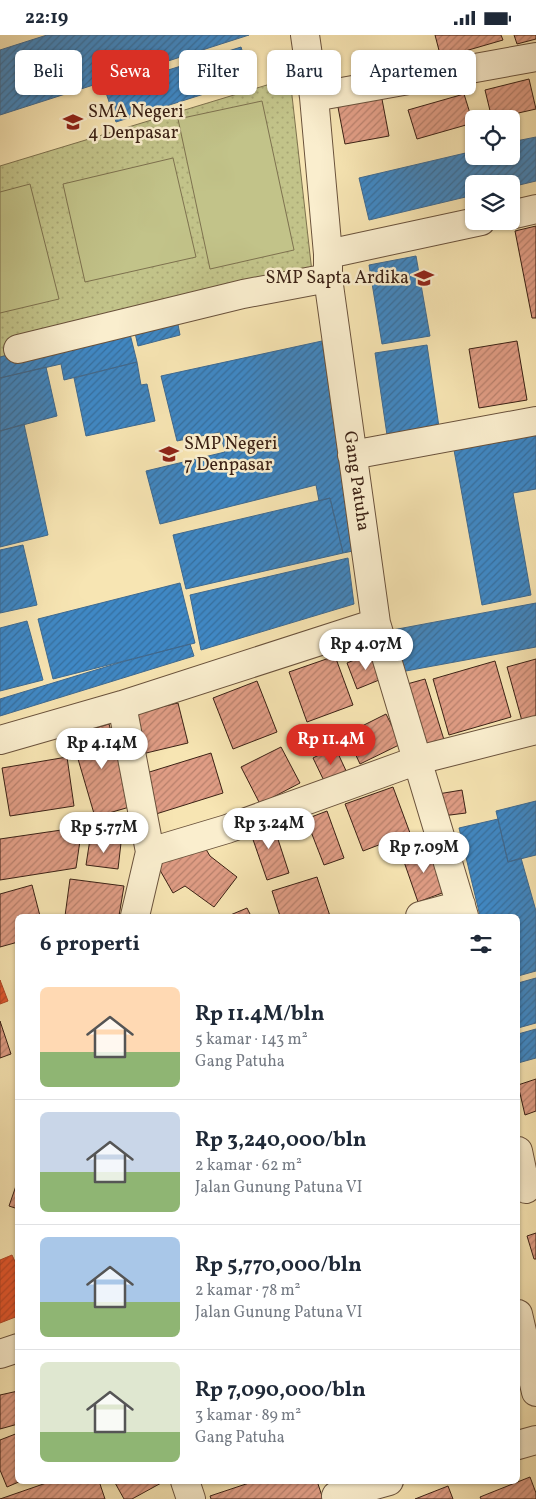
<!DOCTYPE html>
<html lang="id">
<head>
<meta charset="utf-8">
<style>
	body { margin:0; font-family:Vollkorn,serif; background:#f2f2f3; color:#1f2937; height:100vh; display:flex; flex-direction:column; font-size:19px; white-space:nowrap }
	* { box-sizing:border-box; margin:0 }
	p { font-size:16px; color:#747a83 }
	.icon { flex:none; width:28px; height:28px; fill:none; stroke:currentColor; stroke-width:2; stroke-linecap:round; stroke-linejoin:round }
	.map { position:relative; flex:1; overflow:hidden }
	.drawer { position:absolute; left:15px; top:879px; width:505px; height:570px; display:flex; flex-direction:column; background:#fff; border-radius:8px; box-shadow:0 1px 4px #0004 }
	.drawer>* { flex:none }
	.banner { position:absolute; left:15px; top:15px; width:506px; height:45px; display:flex; gap:10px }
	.controls { position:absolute; left:465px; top:75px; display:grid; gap:10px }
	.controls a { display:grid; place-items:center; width:55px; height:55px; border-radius:8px; background:#fff; box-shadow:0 1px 4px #0004; font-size:25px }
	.price { position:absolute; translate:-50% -42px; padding:0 11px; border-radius:18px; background:#fff; color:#222; font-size:16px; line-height:32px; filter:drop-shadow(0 1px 2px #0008) }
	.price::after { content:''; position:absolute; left:50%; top:30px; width:15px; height:11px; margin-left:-8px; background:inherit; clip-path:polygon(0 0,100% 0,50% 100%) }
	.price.current { background:#d93025; color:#fff }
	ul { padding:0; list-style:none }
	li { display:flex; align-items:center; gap:15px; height:125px; padding:0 25px }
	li+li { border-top:1px solid #e0e1e3 }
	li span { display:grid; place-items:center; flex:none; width:140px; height:100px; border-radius:8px; color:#555 }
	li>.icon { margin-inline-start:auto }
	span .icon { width:60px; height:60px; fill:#fffc; stroke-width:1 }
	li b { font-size:21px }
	h2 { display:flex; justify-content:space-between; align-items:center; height:60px; padding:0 25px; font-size:21px }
	.chip { padding:0 18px; border-radius:8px; background:#fff; box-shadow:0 1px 4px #0004; font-size:18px; line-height:45px }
	.chip.current { background:#d93025; color:#fff }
	.status { display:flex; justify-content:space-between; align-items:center; height:35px; padding:0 25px; background:#fff; direction:ltr }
	.status svg { height:14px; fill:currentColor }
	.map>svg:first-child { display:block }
	.grass { fill:url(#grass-dots); stroke:#7e724f }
	.garden { fill:#c2c389; stroke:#7e724f }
	.shops { fill:url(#shops-hatch); stroke:#b14726 }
	.schools { fill:url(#schools-hatch); stroke:#3e6990 }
	.building { fill:url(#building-hatch); stroke:#3b2115 }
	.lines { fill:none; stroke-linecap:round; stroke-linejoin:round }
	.minor-casing { stroke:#6a523c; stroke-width:30 }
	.minor { stroke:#faeece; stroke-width:28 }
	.labels { text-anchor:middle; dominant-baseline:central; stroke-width:5; stroke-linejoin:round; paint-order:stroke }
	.poi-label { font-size:18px; fill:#3b2115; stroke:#faeece; text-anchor:start }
	.street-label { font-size:18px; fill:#3b2115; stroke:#faeece }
</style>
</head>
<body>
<div class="status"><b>22:19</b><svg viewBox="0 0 49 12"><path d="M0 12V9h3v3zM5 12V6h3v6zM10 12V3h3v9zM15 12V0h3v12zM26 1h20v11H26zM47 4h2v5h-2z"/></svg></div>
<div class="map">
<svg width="536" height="1464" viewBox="0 0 536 1464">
	<defs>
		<pattern id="grass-dots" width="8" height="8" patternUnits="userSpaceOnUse" patternTransform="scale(1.25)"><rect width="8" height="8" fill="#c2c389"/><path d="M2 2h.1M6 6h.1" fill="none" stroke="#a8a775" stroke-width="1.8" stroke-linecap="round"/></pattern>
		<pattern id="shops-hatch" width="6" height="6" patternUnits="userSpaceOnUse" patternTransform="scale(1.25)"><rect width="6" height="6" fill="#e4572e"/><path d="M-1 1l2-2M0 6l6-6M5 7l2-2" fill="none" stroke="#ba4826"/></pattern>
		<pattern id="schools-hatch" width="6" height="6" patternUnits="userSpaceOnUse" patternTransform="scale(1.25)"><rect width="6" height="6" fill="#3f88c5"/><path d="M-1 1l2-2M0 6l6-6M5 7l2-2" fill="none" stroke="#366f9f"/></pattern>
		<pattern id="building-hatch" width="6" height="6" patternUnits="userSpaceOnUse" patternTransform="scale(1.25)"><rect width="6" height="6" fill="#e09d85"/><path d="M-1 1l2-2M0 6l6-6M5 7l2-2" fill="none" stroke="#b7806c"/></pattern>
	</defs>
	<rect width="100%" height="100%" fill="#f7e5b3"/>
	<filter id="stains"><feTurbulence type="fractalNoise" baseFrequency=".004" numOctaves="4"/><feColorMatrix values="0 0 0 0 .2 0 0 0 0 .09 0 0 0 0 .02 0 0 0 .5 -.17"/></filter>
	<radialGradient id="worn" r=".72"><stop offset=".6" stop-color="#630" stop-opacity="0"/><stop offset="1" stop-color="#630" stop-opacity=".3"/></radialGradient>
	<path class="grass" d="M290,43L313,246L0,322V131Z"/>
	<path class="garden" d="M262,66L294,215L210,234L178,84Z
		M173,123L196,222L85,247L63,149Z
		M30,149L59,264L0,278V157Z"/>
	<path class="shops" d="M0,945L8,966L0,969Z
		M12,1220L18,1233V1281L0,1288V1225Z"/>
	<path class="schools" d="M47,0H249L0,80V15Z
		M241,12L251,44L116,87L105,55Z
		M536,102V146L511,152V149H474V160L369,185L359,143L474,116V121H511V107Z
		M416,221L430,301L382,309L369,230Z
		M176,279L180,300L138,311L133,289Z
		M128,291L137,327L64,345L61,329L0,343V322Z
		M322,306L353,516L343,518L330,463L319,466L316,450L160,489L146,436L225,417L220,397L177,406L161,341Z
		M427,310L439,392L387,400L375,318Z
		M137,327L141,350L147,349L155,386L86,401L74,343Z
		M46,332L57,381L0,396V343Z
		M24,389L48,500L0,512V396Z
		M536,400V454L513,458L531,560L482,570L454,415Z
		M330,463L343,518L186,554L173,500Z
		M23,510L37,570L0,578V515Z
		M348,523L354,569L201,615L190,560Z
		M180,548L195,608L53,644L38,584Z
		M536,568V612L395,638L387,596Z
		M27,586L43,645L0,656V593Z
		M190,609L194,621L0,681V664L122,627Z
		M536,766V820L508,827L496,776Z
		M498,784L508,827L521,823L536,876V936L518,941V881H480L459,793Z
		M536,943V988L518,993V948Z
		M536,994V1023L518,1028V999Z"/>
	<path class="building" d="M435,0H501L503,5L441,23Z
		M514,0H536V4L517,9Z
		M529,44L536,74L492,84L485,55Z
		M381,59L389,101L345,109L337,67Z
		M464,59L473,88L417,104L408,75Z
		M536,191V283H532L515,196Z
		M517,306L527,365L479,373L469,314Z
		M374,617L384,643L357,654L347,628Z
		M335,621L353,670L307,687L289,637Z
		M536,624V682L522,686L507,632Z
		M495,626L511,682L449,700L433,644Z
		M425,644L445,708L421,716L400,651Z
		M257,646L277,697L233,714L213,663Z
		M178,668L188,708L142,719L132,679Z
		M386,679L401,709L360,729L346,699Z
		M109,689L133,771L95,782L71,700Z
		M281,712L300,748L260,769L241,732Z
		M335,712L348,740L326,750L313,723Z
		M211,718L223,758L156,779L143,739Z
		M67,722L74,771L10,781L2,733Z
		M393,752L410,798L363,816L345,769Z
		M462,755L466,778L442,781L438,759Z
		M327,776L344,823L324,830L306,784Z
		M272,786L289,838L267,845L249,793Z
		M82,792L76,833L0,845V804Z
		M90,804L121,808L118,834L86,830Z
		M201,806L210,821L237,842L214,872L185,851L173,858L157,830Z
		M429,811L445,857L418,867L402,821Z
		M317,842L330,881H280L272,856Z
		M70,844L124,851L119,881H65Z
		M32,850L40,881H18V907L0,912V859Z
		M247,873L251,881H228Z
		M0,986L11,1019L0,1023Z
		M536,1044V1076L525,1080L518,1050Z
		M18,1145V1174L9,1171Z
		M536,1198V1224H534L527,1201Z
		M18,1356V1389L0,1394V1360Z
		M18,1398V1446H21L7,1452L0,1435V1405Z
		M530,1442L536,1458V1464H481L480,1462Z
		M52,1446H99L105,1464H0Z
		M114,1446H163V1447L132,1464H124Z
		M255,1446H317L323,1464H211L210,1461Z
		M448,1451L453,1464H415Z"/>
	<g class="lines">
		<defs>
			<path id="minor" d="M305,0L314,62L328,219V243L376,588L464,881
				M314,62L536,22
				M511,180L536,174
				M328,219L481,186
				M18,314L243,259L328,243
				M352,420L536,386
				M122,670L150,817L135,881
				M0,705L122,670L376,588
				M150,817L227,794L418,725L536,695
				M420,881L461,870
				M518,1116L526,1154
				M518,1279L536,1357
				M0,1319L18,1313
				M518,1410L536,1405
				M185,1446L191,1464
				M336,1461L389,1446"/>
		</defs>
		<use href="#minor" class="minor-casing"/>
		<use href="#minor" class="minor"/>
	</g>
	<defs>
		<symbol id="school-bare" viewBox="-9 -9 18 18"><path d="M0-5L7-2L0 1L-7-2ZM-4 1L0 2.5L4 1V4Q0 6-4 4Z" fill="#8f2418" stroke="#faeece" stroke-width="2.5" paint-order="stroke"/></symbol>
	</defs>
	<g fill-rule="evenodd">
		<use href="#school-bare" x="59" y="73" width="28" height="28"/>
		<use href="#school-bare" x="410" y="229" width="28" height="28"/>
		<use href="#school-bare" x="155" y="405" width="28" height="28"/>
	</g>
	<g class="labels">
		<g class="poi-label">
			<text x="88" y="77">SMA Negeri<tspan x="88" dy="21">4 Denpasar</tspan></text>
			<text x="409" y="243" text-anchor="end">SMP Sapta Ardika</text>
			<text x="184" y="409">SMP Negeri<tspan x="184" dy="21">7 Denpasar</tspan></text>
		</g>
		<g class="street-label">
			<text transform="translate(356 446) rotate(82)">Gang Patuha</text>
		</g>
	</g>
	<rect width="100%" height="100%" filter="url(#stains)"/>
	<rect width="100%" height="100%" fill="url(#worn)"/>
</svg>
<div class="controls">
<a><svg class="icon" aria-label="locate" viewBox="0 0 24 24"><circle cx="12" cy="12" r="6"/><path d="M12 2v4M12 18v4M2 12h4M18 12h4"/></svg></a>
<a><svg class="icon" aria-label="layers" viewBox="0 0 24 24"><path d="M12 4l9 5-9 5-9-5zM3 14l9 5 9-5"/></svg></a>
</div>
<b class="price" style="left:366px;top:636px">Rp 4.07M</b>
<b class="price current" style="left:331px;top:731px">Rp 11.4M</b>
<b class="price" style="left:102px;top:735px">Rp 4.14M</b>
<b class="price" style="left:269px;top:815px">Rp 3.24M</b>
<b class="price" style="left:104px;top:819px">Rp 5.77M</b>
<b class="price" style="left:424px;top:839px">Rp 7.09M</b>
<div class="banner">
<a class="chip">Beli</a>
<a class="chip current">Sewa</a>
<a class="chip">Filter</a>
<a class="chip">Baru</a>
<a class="chip">Apartemen</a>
</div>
<section class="drawer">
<h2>6 properti<svg class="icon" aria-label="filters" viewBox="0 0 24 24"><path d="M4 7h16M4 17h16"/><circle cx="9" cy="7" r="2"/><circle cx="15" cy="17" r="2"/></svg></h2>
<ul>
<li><span style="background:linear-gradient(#ffd9b3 65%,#8fb573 0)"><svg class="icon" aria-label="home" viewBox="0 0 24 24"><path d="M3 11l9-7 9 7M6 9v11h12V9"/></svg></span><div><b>Rp 11.4M/bln</b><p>5 kamar · 143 m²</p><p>Gang Patuha</p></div></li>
<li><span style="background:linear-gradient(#c9d6e8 60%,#8fb573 0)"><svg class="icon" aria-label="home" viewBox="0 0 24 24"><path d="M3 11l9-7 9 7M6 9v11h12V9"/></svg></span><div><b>Rp 3,240,000/bln</b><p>2 kamar · 62 m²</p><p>Jalan Gunung Patuna VI</p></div></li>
<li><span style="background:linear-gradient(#a9c7e8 65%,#8fb573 0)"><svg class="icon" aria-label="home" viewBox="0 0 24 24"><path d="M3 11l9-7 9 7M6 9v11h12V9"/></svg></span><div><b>Rp 5,770,000/bln</b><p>2 kamar · 78 m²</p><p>Jalan Gunung Patuna VI</p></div></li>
<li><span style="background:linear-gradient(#dfe7d0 70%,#8fb573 0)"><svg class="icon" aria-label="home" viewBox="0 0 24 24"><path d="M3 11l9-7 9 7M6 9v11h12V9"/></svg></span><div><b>Rp 7,090,000/bln</b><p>3 kamar · 89 m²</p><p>Gang Patuha</p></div></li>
</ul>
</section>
</div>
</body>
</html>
